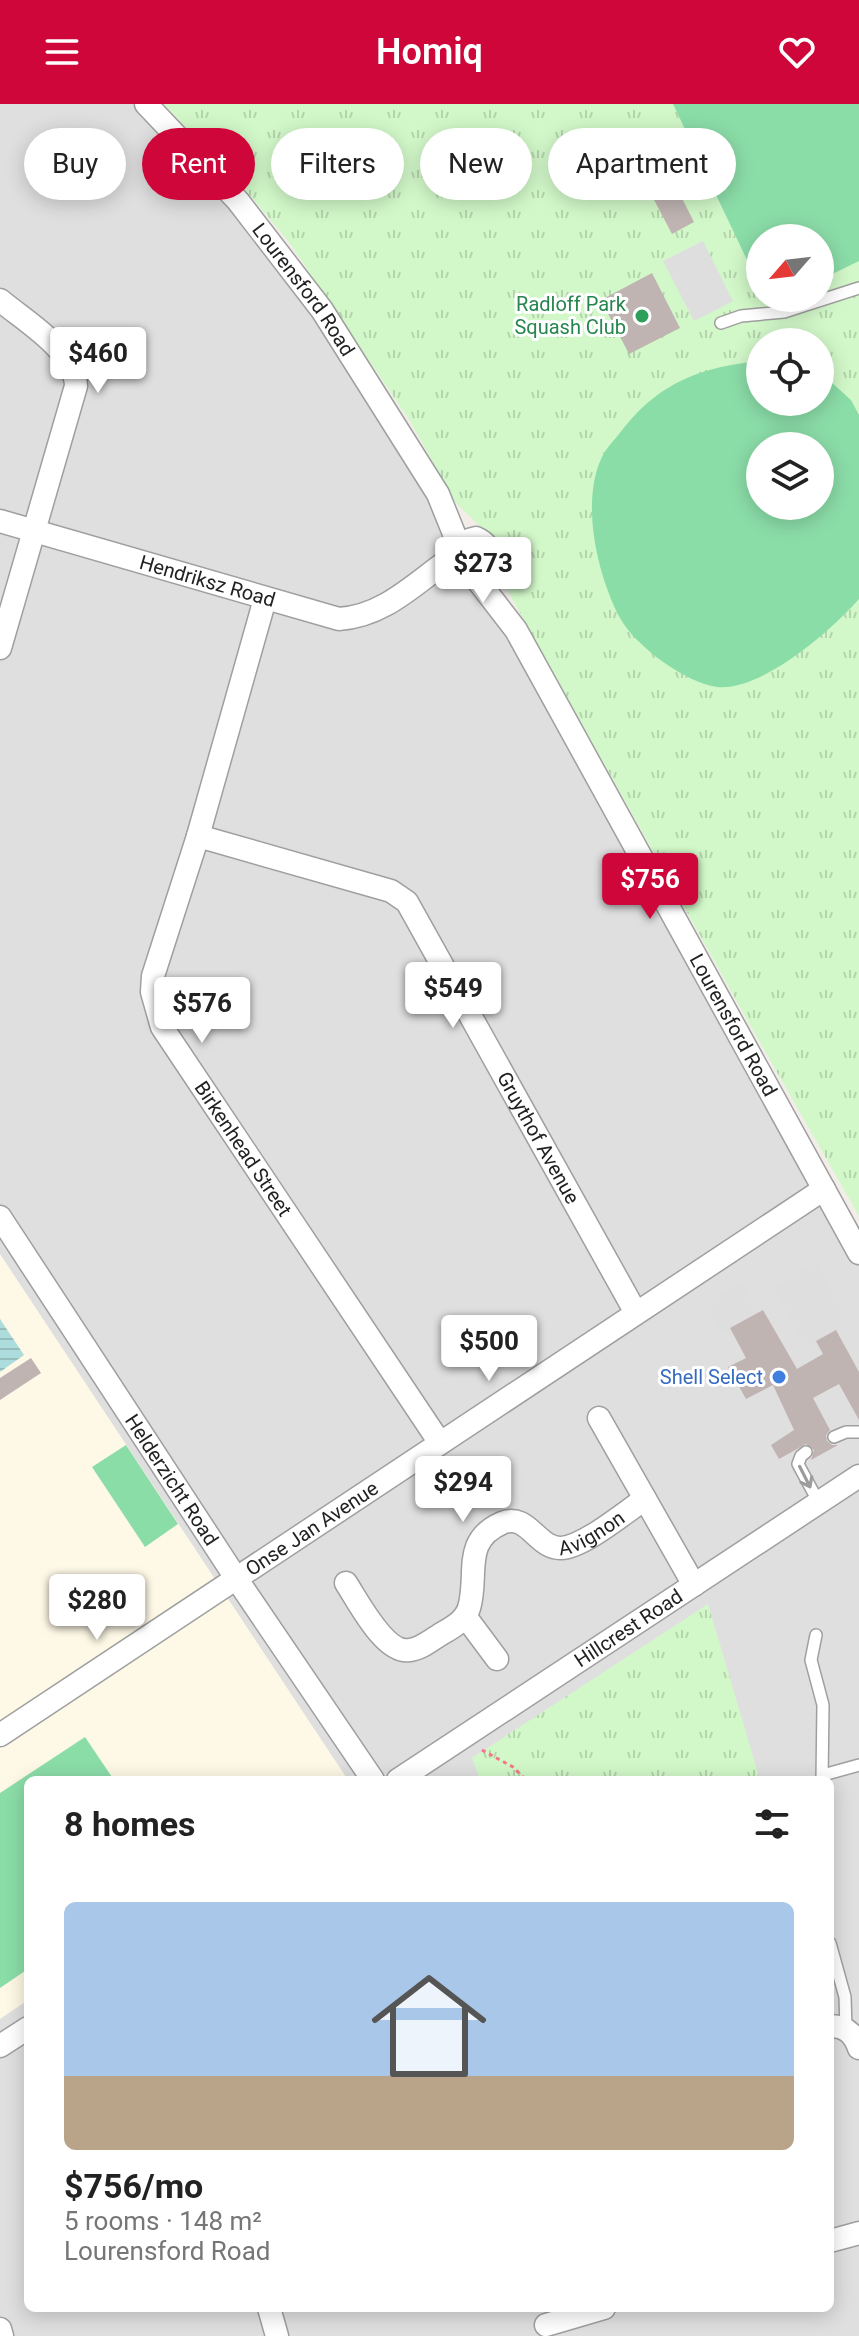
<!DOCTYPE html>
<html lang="en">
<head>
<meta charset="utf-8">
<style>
	body { margin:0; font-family:Roboto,sans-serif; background:#f2f2f2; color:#222; height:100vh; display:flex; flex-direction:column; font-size:30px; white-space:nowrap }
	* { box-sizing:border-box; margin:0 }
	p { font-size:26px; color:#767676 }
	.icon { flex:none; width:44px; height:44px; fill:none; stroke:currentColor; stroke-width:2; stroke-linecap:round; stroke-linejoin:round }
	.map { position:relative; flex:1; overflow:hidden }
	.sheet { position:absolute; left:24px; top:1672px; width:810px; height:536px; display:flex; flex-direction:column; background:#fff; border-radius:12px; box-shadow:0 4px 20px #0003 }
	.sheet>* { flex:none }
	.top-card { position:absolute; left:24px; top:24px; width:812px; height:72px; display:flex; gap:16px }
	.needle { width:52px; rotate:242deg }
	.tools { position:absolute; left:746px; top:120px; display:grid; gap:16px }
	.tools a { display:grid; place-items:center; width:88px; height:88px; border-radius:50%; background:#fff; box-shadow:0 4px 20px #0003; font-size:40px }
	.price { position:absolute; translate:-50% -68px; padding:0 18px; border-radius:8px; background:#fff; color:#222; font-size:26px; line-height:52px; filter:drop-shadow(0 2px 4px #0008) }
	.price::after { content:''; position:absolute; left:50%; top:48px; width:24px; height:18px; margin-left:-12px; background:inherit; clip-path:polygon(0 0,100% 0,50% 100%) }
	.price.active { background:#ce063a; color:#fff }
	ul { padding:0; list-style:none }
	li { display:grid; align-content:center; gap:16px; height:424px; padding:0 40px }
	li span { display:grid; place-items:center; height:248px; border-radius:12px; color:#555 }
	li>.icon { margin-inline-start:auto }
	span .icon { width:144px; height:144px; fill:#fffc; stroke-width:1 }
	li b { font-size:34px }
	h2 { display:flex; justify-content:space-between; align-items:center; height:96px; padding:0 40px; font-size:34px }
	.pill { padding:0 28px; border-radius:36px; background:#fff; box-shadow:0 4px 20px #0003; font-size:28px; line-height:72px }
	.pill.active { background:#ce063a; color:#fff }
	header { display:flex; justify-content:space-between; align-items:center; height:104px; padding:0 40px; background:#ce063a; color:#fff; font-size:36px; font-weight:600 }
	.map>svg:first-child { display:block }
	.residential { fill:#e0dfdf; fill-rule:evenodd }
	.education { fill:#fef8e6 }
	.park { fill:url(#park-tufts); fill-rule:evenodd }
	.pitch { fill:#8bdda8; fill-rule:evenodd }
	.parking { fill:#dedede }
	.water { fill:url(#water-rules) }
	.building { fill:#bfb4b2 }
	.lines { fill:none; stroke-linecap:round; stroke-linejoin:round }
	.service-casing { stroke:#9f9f9f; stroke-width:14 }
	.minor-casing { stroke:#9f9f9f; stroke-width:25 }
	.path { stroke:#f6768a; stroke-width:3; stroke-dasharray:4 4; stroke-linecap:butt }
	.service { stroke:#fff; stroke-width:11 }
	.minor { stroke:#fff; stroke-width:22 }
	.oneway { stroke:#9c9c9c }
	.leisure-dot { fill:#2e9e5b; stroke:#fff; stroke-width:3 }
	.shop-dot { fill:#3f7fe0; stroke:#fff; stroke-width:3 }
	.labels { text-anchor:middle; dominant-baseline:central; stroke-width:6; stroke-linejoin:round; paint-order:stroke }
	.street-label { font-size:20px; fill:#222; stroke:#fff }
	.leisure-label { font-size:20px; fill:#27864d; stroke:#fff; text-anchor:end }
	.shop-label { font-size:20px; fill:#366cbe; stroke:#fff; text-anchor:end }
</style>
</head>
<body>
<header><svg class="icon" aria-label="menu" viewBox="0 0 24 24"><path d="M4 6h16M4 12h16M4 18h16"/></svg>Homiq<svg class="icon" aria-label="heart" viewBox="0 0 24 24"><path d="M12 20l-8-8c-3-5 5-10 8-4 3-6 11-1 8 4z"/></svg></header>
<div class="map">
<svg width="859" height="2232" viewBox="0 0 859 2232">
	<defs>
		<pattern id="park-tufts" width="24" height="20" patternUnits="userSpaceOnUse" patternTransform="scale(2)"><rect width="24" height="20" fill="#d2f8c9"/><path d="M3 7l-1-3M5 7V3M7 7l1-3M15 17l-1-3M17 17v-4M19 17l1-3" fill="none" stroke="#b4d4ac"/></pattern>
		<pattern id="water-rules" width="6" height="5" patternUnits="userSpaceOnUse" patternTransform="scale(2)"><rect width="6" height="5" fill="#acdddc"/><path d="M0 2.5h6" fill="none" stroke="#94bdbc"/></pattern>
	</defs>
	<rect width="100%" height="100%" fill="#f2ede9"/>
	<path class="residential" d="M0,0H146L160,13L380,294L474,450L859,1148V2232H0ZM28,1676H830V2204H28Z"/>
	<path class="education" d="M0,1150L348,1676H28V1896L0,1915Z"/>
	<path class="park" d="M164,0H859V1112L750,921L509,489L496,438L455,398L410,317L289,138L253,95ZM760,134H820V194H760ZM760,238H820V298H760ZM760,342H820V402H760Z
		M708,1500L760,1676H480L472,1654Z"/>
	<path class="pitch" d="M673,0H859V157L820,176V134H760V178L756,175Z
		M760,257V298H820V268L851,296L859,311V495C832,526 761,588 717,583C686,579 635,542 620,514C597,471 579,394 604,349C609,341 617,333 623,325C660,278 701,263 760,257ZM760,342H820V402H760Z
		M126,1341L178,1420L145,1443L92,1363Z
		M85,1633L114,1676H28V1865L0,1884V1689Z"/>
	<path class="parking" d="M703,137L733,197L694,217L663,157Z
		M817,1158L850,1219L806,1243L773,1183Z
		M741,1177L758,1209L720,1230L704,1201Z"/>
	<path class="water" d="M0,1215L24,1251L0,1268Z"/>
	<path class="building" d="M664,59L694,118L672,130L641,71Z
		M652,169L680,224L629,250L601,196Z
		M763,1206L797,1265L823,1250L816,1237L836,1226L859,1268V1316L839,1280L813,1294L830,1326L826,1331L827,1337L832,1341H838L811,1356L814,1346L806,1340L779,1355L771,1341L794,1326L773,1281L746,1295L728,1263L746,1254L730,1224Z
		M31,1254L41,1269L0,1296V1274Z"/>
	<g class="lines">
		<defs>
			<path id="service" d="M721,219L741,212L784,208L859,184
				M834,1333L846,1328H859
				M806,1348L801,1352L798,1360L819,1399
				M816,1531L811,1556L823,1601L822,1676
				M823,1671L859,1661
				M830,1839L845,1893L846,1925"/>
			<g id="minor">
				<path id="s1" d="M146,0L238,97L322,206L438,390L459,442"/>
				<path d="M0,196C26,218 75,246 76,282L0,544"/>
				<path id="s2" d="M0,417L339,515C387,512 419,475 457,450"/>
				<path id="s3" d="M472,469C493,465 497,443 476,434C460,437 455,445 459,460L472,469L516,526L859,1149"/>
				<path id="s4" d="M265,495L198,732L153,872L152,888L162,923L440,1339"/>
				<path id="s5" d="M198,732L391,787L407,798L636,1209"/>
				<path id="s6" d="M0,1113L236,1474L373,1676"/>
				<path d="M599,1314L694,1481"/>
				<path id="s7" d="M346,1479C358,1497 385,1551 410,1546C420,1545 430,1537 438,1532C449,1525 465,1518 469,1504C479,1471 461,1437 502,1419C528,1408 537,1445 561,1444C584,1443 625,1408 645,1395"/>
				<path d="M465,1512L497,1555"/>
				<path id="s8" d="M0,1631L824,1085"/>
				<path id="s9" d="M398,1676L859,1372"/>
				<path d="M830,1922C846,1922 854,1930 859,1944"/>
				<path d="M0,1942L28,1924"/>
				<path d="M830,2137L859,2129"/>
				<path d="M269,2204L277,2232"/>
				<path d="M546,2221L604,2204"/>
				<path d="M0,2225L2,2232"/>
			</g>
		</defs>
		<use href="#service" class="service-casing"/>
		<use href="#minor" class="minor-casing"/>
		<path class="path" d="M482,1646L513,1663L526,1676"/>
		<use href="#service" class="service"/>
		<use href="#minor" class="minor"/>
	</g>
	<defs><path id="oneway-shaft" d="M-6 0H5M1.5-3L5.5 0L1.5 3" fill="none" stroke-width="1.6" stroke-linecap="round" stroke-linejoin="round" transform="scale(2)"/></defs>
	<use class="oneway" href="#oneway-shaft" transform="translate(805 1373) rotate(63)"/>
	<circle class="leisure-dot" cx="642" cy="212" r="8"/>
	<circle class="shop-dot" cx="779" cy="1273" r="8"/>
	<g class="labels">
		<g class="street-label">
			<text stroke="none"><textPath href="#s1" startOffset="244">Lourensford Road</textPath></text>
			<text stroke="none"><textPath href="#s2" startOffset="216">Hendriksz Road</textPath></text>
			<text stroke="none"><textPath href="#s3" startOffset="626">Lourensford Road</textPath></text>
			<text stroke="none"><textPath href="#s5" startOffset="490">Gruythof Avenue</textPath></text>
			<text stroke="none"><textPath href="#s4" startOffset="592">Birkenhead Street</textPath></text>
			<text stroke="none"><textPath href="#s6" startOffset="314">Helderzicht Road</textPath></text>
			<text stroke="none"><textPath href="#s7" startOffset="370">Avignon</textPath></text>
			<text stroke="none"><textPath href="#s8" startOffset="374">Onse Jan Avenue</textPath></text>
			<text stroke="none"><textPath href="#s9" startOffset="276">Hillcrest Road</textPath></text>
		</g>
		<g class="leisure-label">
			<text x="626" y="200">Radloff Park<tspan x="626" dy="23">Squash Club</tspan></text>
		</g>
		<g class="shop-label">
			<text x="763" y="1273">Shell Select</text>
		</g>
	</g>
</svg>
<div class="tools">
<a><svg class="needle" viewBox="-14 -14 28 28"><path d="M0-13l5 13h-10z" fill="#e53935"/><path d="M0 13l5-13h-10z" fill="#767676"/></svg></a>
<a><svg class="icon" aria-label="locate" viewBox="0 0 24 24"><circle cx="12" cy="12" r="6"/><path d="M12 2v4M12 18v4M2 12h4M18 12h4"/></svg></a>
<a><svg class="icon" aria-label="layers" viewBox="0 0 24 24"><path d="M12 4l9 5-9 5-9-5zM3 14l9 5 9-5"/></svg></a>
</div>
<b class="price" style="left:98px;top:291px">$460</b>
<b class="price" style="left:483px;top:501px">$273</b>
<b class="price active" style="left:650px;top:817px">$756</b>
<b class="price" style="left:453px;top:926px">$549</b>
<b class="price" style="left:202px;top:941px">$576</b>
<b class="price" style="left:489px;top:1279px">$500</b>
<b class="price" style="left:463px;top:1420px">$294</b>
<b class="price" style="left:97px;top:1538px">$280</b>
<div class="top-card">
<a class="pill">Buy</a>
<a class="pill active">Rent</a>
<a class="pill">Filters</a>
<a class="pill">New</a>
<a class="pill">Apartment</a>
</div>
<section class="sheet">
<h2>8 homes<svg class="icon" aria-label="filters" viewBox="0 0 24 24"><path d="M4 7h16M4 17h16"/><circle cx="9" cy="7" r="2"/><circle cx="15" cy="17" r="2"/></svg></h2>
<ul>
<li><span style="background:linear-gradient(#a9c7e8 70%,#b9a48a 0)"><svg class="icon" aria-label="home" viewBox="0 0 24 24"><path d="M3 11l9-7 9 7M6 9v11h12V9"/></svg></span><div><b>$756/mo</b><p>5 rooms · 148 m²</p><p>Lourensford Road</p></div></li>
</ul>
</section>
</div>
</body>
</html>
